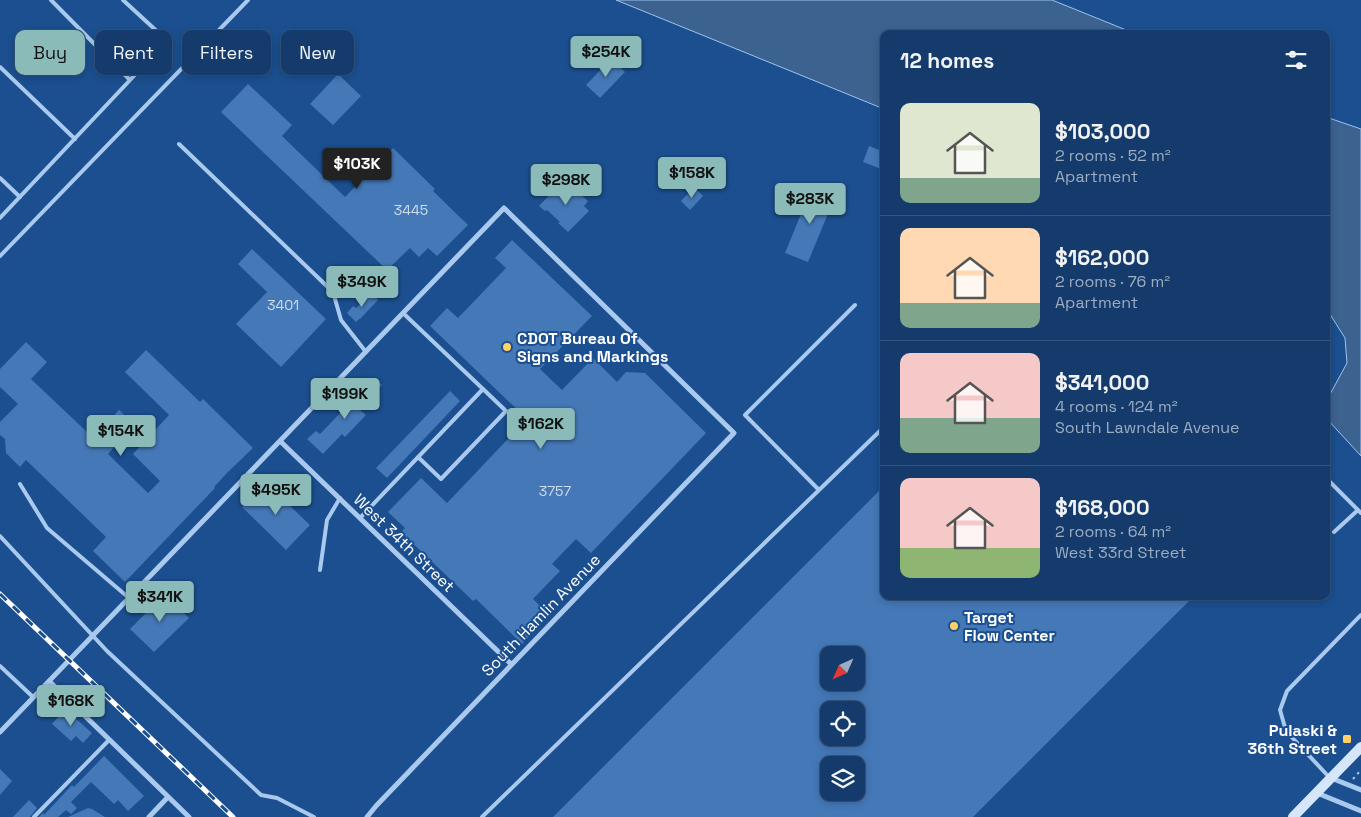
<!DOCTYPE html>
<html lang="en">
<head>
<meta charset="utf-8">
<style>
	body { margin:0; font-family:"Space Grotesk",sans-serif; background:#214673; color:#f1f3f6; height:100vh; display:flex; flex-direction:column; font-size:19px; white-space:nowrap }
	* { box-sizing:border-box; margin:0 }
	p { font-size:16px; color:#9dadc1 }
	.icon { flex:none; width:28px; height:28px; fill:none; stroke:currentColor; stroke-width:2; stroke-linecap:round; stroke-linejoin:round }
	.map { position:relative; flex:1; overflow:hidden }
	.panel { position:absolute; left:880px; top:30px; width:450px; height:570px; display:flex; flex-direction:column; background:#143b6b; border-radius:10px; box-shadow:0 2px 8px #0003,0 0 0 1px #33557e }
	.panel>* { flex:none }
	.banner { position:absolute; left:15px; top:30px; width:475px; height:45px; display:flex; gap:10px }
	.needle { width:32px; rotate:225deg }
	.controls { position:absolute; left:820px; top:646px; display:grid; gap:10px }
	.controls a { display:grid; place-items:center; width:45px; height:45px; border-radius:10px; background:#143b6b; box-shadow:0 2px 8px #0003,0 0 0 1px #33557e; font-size:25px }
	.price { position:absolute; translate:-50% -42px; padding:0 11px; border-radius:5px; background:#8bbbb9; color:#111; font-size:16px; line-height:32px; filter:drop-shadow(0 1px 2px #0008) }
	.price::after { content:''; position:absolute; left:50%; top:30px; width:15px; height:11px; margin-left:-8px; background:inherit; clip-path:polygon(0 0,100% 0,50% 100%) }
	.price.active { background:#222; color:#fff }
	ul { padding:0; list-style:none }
	li { display:flex; align-items:center; gap:15px; height:125px; padding:0 20px }
	li+li { border-top:1px solid #33557e }
	li span { display:grid; place-items:center; flex:none; width:140px; height:100px; border-radius:10px; color:#555 }
	li>.icon { margin-inline-start:auto }
	span .icon { width:60px; height:60px; fill:#fffc; stroke-width:1 }
	li b { font-size:21px }
	h2 { display:flex; justify-content:space-between; align-items:center; height:60px; padding:0 20px; font-size:21px }
	.pill { padding:0 18px; border-radius:10px; background:#143b6b; box-shadow:0 2px 8px #0003,0 0 0 1px #33557e; font-size:18px; line-height:45px }
	.pill.active { background:#8bbbb9; color:#111 }
	.map>svg:first-child { display:block }
	.water { fill:#3c6290; stroke:#9cc4f0 }
	.building { fill:#4478b7; fill-rule:evenodd }
	.lines { fill:none; stroke-linecap:round; stroke-linejoin:round }
	.path { stroke:#a9c9ee; stroke-width:2; stroke-dasharray:2.5 4; stroke-linecap:butt }
	.service { stroke:#a9c9ee; stroke-width:4 }
	.minor { stroke:#a9c9ee; stroke-width:5 }
	.secondary { stroke:#d6e6fa; stroke-width:10 }
	.rail-casing { stroke:#fff; stroke-width:5 }
	.rail { stroke:#1b4f8f; stroke-width:3; stroke-dasharray:9; stroke-linecap:butt }
	.poi-dot { fill:#ffd166; stroke:#1b4f8f; stroke-width:2 }
	.labels { text-anchor:middle; dominant-baseline:central; stroke-width:4; stroke-linejoin:round; paint-order:stroke }
	.number-label { font-size:14px; fill:#d0dded }
	.poi-label { font-size:16px; font-weight:bold; fill:#fff; stroke:#1b4f8f; text-anchor:start }
	.street-label { font-size:16px; fill:#fff; stroke:#1b4f8f }
</style>
</head>
<body>
<div class="map">
<svg width="1361" height="817" viewBox="0 0 1361 817">
	<rect width="100%" height="100%" fill="#1b4f8f"/>
	<path class="water" d="M616,0H1052L1136,34H884V109Z
		M1326,117L1361,129V456L1327,419L1328,398L1347,363L1345,338L1326,308Z"/>
	<path class="building" d="M611,59L625,72L600,98L586,85Z
		M338,74L361,96L333,125L310,104Z
		M248,84L292,125L282,136L345,197L393,148L435,189L433,191L468,225L437,256L428,248L419,257L410,248L387,270L221,112Z
		M869,146L884,152V170L863,162Z
		M560,184L565,188L569,184L588,201L584,206L589,211L568,232L558,223L560,222L547,210L545,211L539,206Z
		M694,187L703,196L690,210L681,201Z
		M812,187L835,197L808,262L785,253Z
		M512,240L592,316L540,369L562,390L593,358L617,382L626,372L645,373L706,433L591,553L576,539L552,564L560,571L533,599L549,615L522,644L476,599L473,601L401,532L405,528L388,512L421,478L447,503L527,419L430,326L447,308L458,318L506,268L495,258Z
		M252,249L326,319L281,367L236,324L267,292L238,264Z
		M371,293L378,300L360,319H359L356,322L347,313L353,306L356,308Z
		M26,342L47,362L31,379L87,432L99,418L106,424L119,410L134,424L108,454L148,493L160,481L133,454L169,415L125,372L146,350L200,402L203,399L253,448L228,472L214,487L215,488L125,582L93,551L106,537L26,460L20,467L6,453L5,439L0,435V422L18,404L0,387V369Z
		M374,378L382,385L359,409L366,415L345,437L342,434L323,454L307,439L316,431L320,434Z
		M450,391L460,401L387,478L376,468Z
		M264,484L267,487L268,485L310,525L286,550L242,507Z
		M884,486V596H1194L973,817H553ZM829,655H856V682H829ZM829,710H856V738H829ZM829,765H856V792H829Z
		M165,594L189,618L154,652L130,629Z
		M65,709L92,733L83,743L76,736L71,741L52,724Z
		M104,756L144,796L128,811L118,800L114,804L91,782L71,802L77,808L71,814L66,810L58,817H39L43,813L44,815L72,785L74,787Z
		M0,769L12,781L0,795Z
		M29,800L37,808L30,817H13Z
		M88,808L92,809L105,817H68Z"/>
	<g class="lines">
		<path class="path" d="M1353,779L1361,770"/>
		<path class="service" d="M51,0L130,80
			M0,67L75,139
			M179,144L333,292L341,320L366,352
			M0,178L20,197
			M0,218L148,61L161,44V35L123,0
			M0,256L248,0
			M418,457L441,479L506,411L483,389
			M1326,478L1361,513
			M20,484L47,528L129,598
			M819,490L745,415L855,305
			M360,518L483,389L403,313
			M1334,532L1358,510
			M0,536L107,651L261,795L277,798L314,817
			M320,570L327,520L340,498
			M0,666L33,697
			M1329,777L1286,731L1280,710L1287,691L1361,615
			M34,817L109,740
			M482,817L884,427"/>
		<path class="minor" d="M280,441L511,664
			M49,681L189,817
			M0,732L504,208L734,433L376,806L367,817
			M1331,778L1361,790
			M1317,793L1361,811
			M149,817L168,797"/>
		<path class="secondary" d="M1293,817L1361,747"/>
		<defs>
			<path id="rail" d="M0,594L233,817"/>
		</defs>
		<use href="#rail" class="rail-casing"/>
		<use href="#rail" class="rail"/>
	</g>
	<g class="poi-dot">
		<circle cx="507" cy="347" r="5"/>
		<circle cx="954" cy="626" r="5"/>
		<rect x="1342" y="734" width="10" height="10" rx="2.5"/>
	</g>
	<g class="labels">
		<g class="number-label">
			<text x="411" y="210">3445</text>
			<text x="283" y="305">3401</text>
			<text x="555" y="491">3757</text>
		</g>
		<g class="poi-label">
			<text x="517" y="338">CDOT Bureau Of<tspan x="517" dy="18">Signs and Markings</tspan></text>
			<text x="964" y="617">Target<tspan x="964" dy="18">Flow Center</tspan></text>
			<text x="1337" y="730" text-anchor="end">Pulaski &amp;<tspan x="1337" dy="18">36th Street</tspan></text>
		</g>
		<g class="street-label">
			<text transform="translate(404 543) rotate(44)">West 34th Street</text>
			<text transform="translate(541 615) rotate(-46)">South Hamlin Avenue</text>
		</g>
	</g>
</svg>
<div class="controls">
<a><svg class="needle" viewBox="-14 -14 28 28"><path d="M0-13l5 13h-10z" fill="#e53935"/><path d="M0 13l5-13h-10z" fill="#9dadc1"/></svg></a>
<a><svg class="icon" aria-label="locate" viewBox="0 0 24 24"><circle cx="12" cy="12" r="6"/><path d="M12 2v4M12 18v4M2 12h4M18 12h4"/></svg></a>
<a><svg class="icon" aria-label="layers" viewBox="0 0 24 24"><path d="M12 4l9 5-9 5-9-5zM3 14l9 5 9-5"/></svg></a>
</div>
<b class="price" style="left:606px;top:78px">$254K</b>
<b class="price active" style="left:357px;top:190px">$103K</b>
<b class="price" style="left:692px;top:199px">$158K</b>
<b class="price" style="left:566px;top:206px">$298K</b>
<b class="price" style="left:810px;top:225px">$283K</b>
<b class="price" style="left:362px;top:308px">$349K</b>
<b class="price" style="left:345px;top:420px">$199K</b>
<b class="price" style="left:541px;top:450px">$162K</b>
<b class="price" style="left:121px;top:457px">$154K</b>
<b class="price" style="left:276px;top:516px">$495K</b>
<b class="price" style="left:160px;top:623px">$341K</b>
<b class="price" style="left:71px;top:727px">$168K</b>
<div class="banner">
<a class="pill active">Buy</a>
<a class="pill">Rent</a>
<a class="pill">Filters</a>
<a class="pill">New</a>
</div>
<section class="panel">
<h2>12 homes<svg class="icon" aria-label="filters" viewBox="0 0 24 24"><path d="M4 7h16M4 17h16"/><circle cx="9" cy="7" r="2"/><circle cx="15" cy="17" r="2"/></svg></h2>
<ul>
<li><span style="background:linear-gradient(#dfe7d0 75%,#7fa58c 0)"><svg class="icon" aria-label="home" viewBox="0 0 24 24"><path d="M3 11l9-7 9 7M6 9v11h12V9"/></svg></span><div><b>$103,000</b><p>2 rooms · 52 m²</p><p>Apartment</p></div></li>
<li><span style="background:linear-gradient(#ffd9b3 75%,#7fa58c 0)"><svg class="icon" aria-label="home" viewBox="0 0 24 24"><path d="M3 11l9-7 9 7M6 9v11h12V9"/></svg></span><div><b>$162,000</b><p>2 rooms · 76 m²</p><p>Apartment</p></div></li>
<li><span style="background:linear-gradient(#f6c9c9 65%,#7fa58c 0)"><svg class="icon" aria-label="home" viewBox="0 0 24 24"><path d="M3 11l9-7 9 7M6 9v11h12V9"/></svg></span><div><b>$341,000</b><p>4 rooms · 124 m²</p><p>South Lawndale Avenue</p></div></li>
<li><span style="background:linear-gradient(#f6c9c9 70%,#8fb573 0)"><svg class="icon" aria-label="home" viewBox="0 0 24 24"><path d="M3 11l9-7 9 7M6 9v11h12V9"/></svg></span><div><b>$168,000</b><p>2 rooms · 64 m²</p><p>West 33rd Street</p></div></li>
</ul>
</section>
</div>
</body>
</html>
